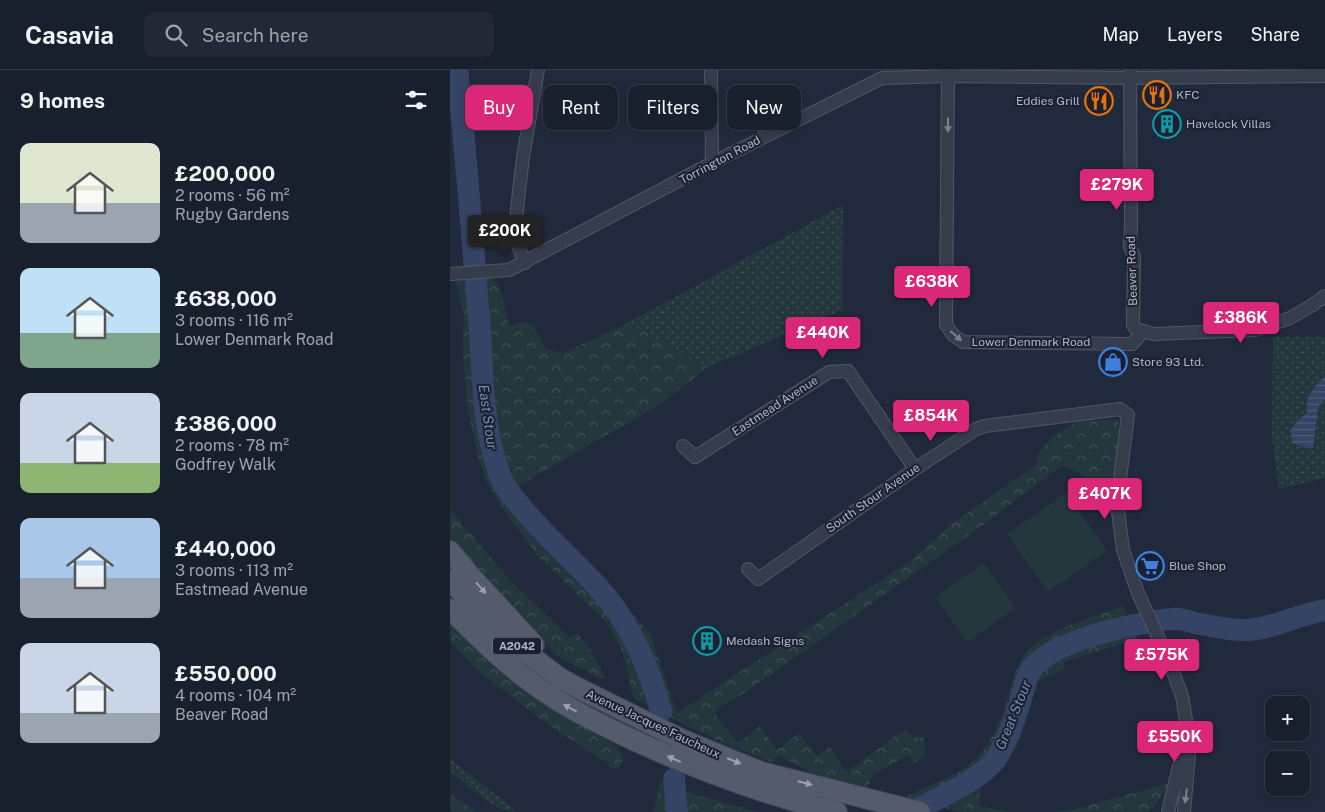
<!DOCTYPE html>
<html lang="en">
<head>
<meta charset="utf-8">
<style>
	body { margin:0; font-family:"Public Sans",sans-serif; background:#222835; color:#f1f3f6; height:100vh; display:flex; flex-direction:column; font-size:19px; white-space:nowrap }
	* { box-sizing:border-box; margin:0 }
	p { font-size:16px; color:#9fa3aa }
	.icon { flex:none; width:28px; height:28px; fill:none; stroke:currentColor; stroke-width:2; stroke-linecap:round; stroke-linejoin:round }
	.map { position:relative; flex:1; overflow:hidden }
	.details { display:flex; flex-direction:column; background:#19202d; width:450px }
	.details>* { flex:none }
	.top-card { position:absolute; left:15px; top:15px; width:475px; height:45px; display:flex; gap:10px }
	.buttons { position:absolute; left:815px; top:626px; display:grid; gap:10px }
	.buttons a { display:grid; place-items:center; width:45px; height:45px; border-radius:10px; background:#19202d; box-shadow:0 2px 8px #0003,0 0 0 1px #373e49; font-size:25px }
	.price { position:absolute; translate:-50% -42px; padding:0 11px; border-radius:5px; background:#db2777; color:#fff; font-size:16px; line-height:32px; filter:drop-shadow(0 1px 2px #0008) }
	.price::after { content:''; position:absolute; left:50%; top:30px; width:15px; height:11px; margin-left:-8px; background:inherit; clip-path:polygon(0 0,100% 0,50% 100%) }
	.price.on { background:#222; color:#fff }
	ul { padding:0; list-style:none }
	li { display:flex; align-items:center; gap:15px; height:125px; padding:0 20px }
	li span { display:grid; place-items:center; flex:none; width:140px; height:100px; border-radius:10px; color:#555 }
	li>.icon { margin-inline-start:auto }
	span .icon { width:60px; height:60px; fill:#fffc; stroke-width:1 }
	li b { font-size:21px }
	h2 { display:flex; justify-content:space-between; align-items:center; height:60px; padding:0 20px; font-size:21px }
	.chip { padding:0 18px; border-radius:10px; background:#19202d; box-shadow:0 2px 8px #0003,0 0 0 1px #373e49; font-size:18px; line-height:45px }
	.chip.on { background:#db2777; color:#fff }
	header { display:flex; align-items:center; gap:30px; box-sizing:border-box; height:70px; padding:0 25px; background:#19202d; border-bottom:1px solid #373e49 }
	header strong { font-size:24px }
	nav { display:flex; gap:28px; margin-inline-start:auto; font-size:18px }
	.search { width:350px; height:45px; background:#222835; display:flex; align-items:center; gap:12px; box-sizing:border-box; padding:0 18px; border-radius:10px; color:#9fa3aa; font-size:19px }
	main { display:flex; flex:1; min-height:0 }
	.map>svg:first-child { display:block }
	.green { fill:url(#green-dots) }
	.forest { fill:url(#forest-crowns) }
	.pitch { fill:#23373d }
	.water { fill:url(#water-rules) }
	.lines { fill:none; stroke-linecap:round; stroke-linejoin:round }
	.river { stroke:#354364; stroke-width:22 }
	.street-casing { stroke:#515767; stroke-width:14 }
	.primary-casing { stroke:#3f4555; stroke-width:22 }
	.street { stroke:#353c4c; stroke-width:12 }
	.primary { stroke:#535b6c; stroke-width:20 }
	.oneway { fill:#798090 }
	.oneway2 { fill:#9aa0b1 }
	.labels { text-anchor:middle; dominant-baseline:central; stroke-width:4; stroke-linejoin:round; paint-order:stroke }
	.shield { fill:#1b2131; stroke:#848a9b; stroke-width:1 }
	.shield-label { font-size:11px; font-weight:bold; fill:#b1b7c8 }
	.poi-label { font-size:12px; fill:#b1b7c8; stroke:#1b2131; text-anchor:start }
	.street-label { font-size:12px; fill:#b1b7c8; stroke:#1b2131 }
	.water-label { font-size:14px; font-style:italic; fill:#7789b1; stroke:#1b2131 }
</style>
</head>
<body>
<header>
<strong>Casavia</strong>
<div class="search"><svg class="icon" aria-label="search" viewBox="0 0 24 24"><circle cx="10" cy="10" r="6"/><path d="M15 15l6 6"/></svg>Search here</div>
<nav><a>Map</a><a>Layers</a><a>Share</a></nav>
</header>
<main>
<section class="details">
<h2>9 homes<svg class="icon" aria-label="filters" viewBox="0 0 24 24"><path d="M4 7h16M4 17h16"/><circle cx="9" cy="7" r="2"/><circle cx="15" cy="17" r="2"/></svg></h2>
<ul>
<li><span style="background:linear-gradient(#dfe7d0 60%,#9aa5b1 0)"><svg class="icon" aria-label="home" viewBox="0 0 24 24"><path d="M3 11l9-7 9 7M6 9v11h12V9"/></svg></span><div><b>£200,000</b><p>2 rooms · 56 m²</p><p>Rugby Gardens</p></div></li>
<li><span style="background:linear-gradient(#bfe0f5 65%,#7fa58c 0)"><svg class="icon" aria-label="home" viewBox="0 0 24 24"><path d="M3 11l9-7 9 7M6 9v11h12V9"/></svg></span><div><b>£638,000</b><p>3 rooms · 116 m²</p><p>Lower Denmark Road</p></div></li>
<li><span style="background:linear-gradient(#c9d6e8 70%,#8fb573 0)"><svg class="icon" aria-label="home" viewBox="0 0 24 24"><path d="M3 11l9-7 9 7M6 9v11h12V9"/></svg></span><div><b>£386,000</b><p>2 rooms · 78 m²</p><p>Godfrey Walk</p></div></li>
<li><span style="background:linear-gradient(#a9c7e8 60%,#9aa5b1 0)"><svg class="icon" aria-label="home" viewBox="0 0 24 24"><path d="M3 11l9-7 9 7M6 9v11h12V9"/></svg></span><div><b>£440,000</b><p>3 rooms · 113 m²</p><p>Eastmead Avenue</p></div></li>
<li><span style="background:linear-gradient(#c9d6e8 70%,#9aa5b1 0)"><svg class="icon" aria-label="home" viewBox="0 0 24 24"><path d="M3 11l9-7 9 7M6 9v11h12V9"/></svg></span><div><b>£550,000</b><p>4 rooms · 104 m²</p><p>Beaver Road</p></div></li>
</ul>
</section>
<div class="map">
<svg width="875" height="742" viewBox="0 0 875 742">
	<defs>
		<pattern id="green-dots" width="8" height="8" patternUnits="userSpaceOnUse" patternTransform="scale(1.25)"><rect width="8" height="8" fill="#23373d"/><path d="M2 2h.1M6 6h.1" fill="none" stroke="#415258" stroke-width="1.8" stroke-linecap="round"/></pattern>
		<pattern id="forest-crowns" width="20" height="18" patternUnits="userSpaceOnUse" patternTransform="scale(1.25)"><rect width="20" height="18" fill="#23373d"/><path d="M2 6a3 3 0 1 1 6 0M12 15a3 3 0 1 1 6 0" fill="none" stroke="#415258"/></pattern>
		<pattern id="water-rules" width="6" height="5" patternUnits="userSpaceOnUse" patternTransform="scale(1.25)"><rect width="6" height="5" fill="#354364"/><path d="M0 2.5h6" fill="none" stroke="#505c79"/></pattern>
	</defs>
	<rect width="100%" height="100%" fill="#212a3c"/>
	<path class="green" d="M393,135L392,240L258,297L178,253Z
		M823,267H875V408L829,419L822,367Z
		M0,689L68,742C42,742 20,716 0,701Z"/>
	<path class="forest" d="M5,208H42C55,220 53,241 60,257L70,252L83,255L96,279L114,283L178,253L258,297L208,336L66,417L200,563L227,643L462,490L500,455L586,395L588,383L602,368L627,351L669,349L665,402L660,409L645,415L624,399L612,395L536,453L299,620L269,638L264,643L288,673L310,656L327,680L349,663L367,686L380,677L396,702L456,659C460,666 466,669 474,667L475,686L463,693L459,685L424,704L417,718L378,709L362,703L330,686L322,692C274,675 228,652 183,628L178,603L170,576L155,551L88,486L54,441L36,411L26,380L18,341L13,282L14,245Z
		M0,439L56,506L120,568L127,563C139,575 148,592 155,608H149L106,585L0,467Z
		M673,536L687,569L614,592L615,598L586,613L588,619L583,622L581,634L567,678L531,714L529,736L561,742H509L454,727C470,719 487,713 503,705C534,690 547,661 557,630C562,613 567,591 580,578C598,560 648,545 673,536Z
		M0,547L102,637L168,677L173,690L169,698L160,699L157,693L97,654L27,600L0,571Z
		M210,712L247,725L308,742H203Z
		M720,713L705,736L697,742H606L629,738Z
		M0,724L27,742H4L0,739Z"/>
	<path class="pitch" d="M616,423L657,481L598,522L557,464Z
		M534,493L566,538L517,572L485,527Z"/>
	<path class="water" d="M875,306V329L868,337L863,378L853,377L843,373L840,361L848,350L857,343C856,325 863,318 875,306Z"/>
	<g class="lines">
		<path class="river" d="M7,0C16,83 22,165 29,248C33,293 31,334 42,379C45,389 47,399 51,408C56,420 65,429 73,439C95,466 122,489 146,515C178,549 199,597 211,641
			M224,709L227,742
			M462,742C483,731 531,709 545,690C555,676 561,658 567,642C573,627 573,608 584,596C609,571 666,558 700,552C707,551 715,549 723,549C730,548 738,551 745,553C760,556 783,561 798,560C825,558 849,544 875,540"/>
		<defs>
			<path id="street" d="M261,0L262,93
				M498,0L496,255L503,265L513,272L682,274L690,265L691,262
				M680,0L681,155L680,177L684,186L683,255L686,259L703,264L806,260L840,248L861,236L875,226
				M75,193L65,168L67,139L73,87L88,0
				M0,204L59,200L262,93L432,8L498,6L680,8L875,6
				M233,376L245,387L379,302L398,301L465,399
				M298,499L308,509L465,399L526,359L535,356L670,339L678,345L667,433L673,480L688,523L719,591L732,626L740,674L734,742
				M718,742L734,676"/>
			<path id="primary" d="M0,481L18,503L84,575
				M0,510L36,548L66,575L110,608L128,618L233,670L311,702L470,742
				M0,539C27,566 54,593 85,615C113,636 146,652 177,667C245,699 314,725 387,742"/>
		</defs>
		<use href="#street" class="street-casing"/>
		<use href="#primary" class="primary-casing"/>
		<use href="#street" class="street"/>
		<use href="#primary" class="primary"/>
	</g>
	<defs><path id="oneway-solid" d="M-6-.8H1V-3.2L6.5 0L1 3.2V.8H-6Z" transform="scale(1.25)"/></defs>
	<g class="oneway">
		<use href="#oneway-solid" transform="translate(498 55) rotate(90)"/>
		<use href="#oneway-solid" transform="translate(506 266) rotate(41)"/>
		<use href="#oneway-solid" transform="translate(736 726) rotate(97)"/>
	</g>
	<g class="oneway2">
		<use href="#oneway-solid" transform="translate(31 518) rotate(48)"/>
		<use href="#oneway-solid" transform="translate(120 638) rotate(-152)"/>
		<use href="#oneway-solid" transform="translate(224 689) rotate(-156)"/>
		<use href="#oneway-solid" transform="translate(284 691) rotate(22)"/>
		<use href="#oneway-solid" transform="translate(355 713) rotate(14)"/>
	</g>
	<defs>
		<symbol id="restaurant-ring" viewBox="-11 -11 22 22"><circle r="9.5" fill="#1b2131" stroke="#e8710a" stroke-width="1.5"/><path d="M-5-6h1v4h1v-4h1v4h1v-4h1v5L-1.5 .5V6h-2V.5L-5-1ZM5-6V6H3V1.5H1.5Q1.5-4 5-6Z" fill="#e8710a"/></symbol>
		<symbol id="building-ring" viewBox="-11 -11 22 22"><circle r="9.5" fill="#1b2131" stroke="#0f9aa8" stroke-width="1.5"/><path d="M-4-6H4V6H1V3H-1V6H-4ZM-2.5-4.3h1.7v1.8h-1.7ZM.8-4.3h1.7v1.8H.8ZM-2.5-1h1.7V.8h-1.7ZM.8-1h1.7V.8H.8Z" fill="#0f9aa8"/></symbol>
		<symbol id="shop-ring" viewBox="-11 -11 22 22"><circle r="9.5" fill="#1b2131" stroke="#3f7fe0" stroke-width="1.5"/><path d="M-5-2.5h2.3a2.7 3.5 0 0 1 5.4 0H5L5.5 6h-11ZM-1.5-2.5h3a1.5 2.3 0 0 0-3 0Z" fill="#3f7fe0"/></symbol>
		<symbol id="supermarket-ring" viewBox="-11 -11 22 22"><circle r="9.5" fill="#1b2131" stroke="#3f7fe0" stroke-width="1.5"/><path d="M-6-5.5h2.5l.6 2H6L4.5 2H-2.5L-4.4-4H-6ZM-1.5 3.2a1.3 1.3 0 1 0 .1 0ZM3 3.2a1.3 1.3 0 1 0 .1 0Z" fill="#3f7fe0"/></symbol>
	</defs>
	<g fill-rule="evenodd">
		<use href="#restaurant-ring" x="691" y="9" width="32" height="32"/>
		<use href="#restaurant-ring" x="633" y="15" width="32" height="32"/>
		<use href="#building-ring" x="701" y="38" width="32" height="32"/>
		<use href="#shop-ring" x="647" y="276" width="32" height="32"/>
		<use href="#supermarket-ring" x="684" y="480" width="32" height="32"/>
		<use href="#building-ring" x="241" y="555" width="32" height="32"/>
	</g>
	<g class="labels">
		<rect class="shield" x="43" y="567.5" width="48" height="17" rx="4"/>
		<g class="shield-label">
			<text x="67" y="576">A2042</text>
		</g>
		<g class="poi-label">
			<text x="726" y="25">KFC</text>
			<text x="630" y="31" text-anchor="end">Eddies Grill</text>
			<text x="736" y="54">Havelock Villas</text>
			<text x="682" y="292">Store 93 Ltd.</text>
			<text x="719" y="496">Blue Shop</text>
			<text x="276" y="571">Medash Signs</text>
		</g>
		<g class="street-label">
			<text transform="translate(270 90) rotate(-28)">Torrington Road</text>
			<text transform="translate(682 201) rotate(-92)">Beaver Road</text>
			<text x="581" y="272">Lower Denmark Road</text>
			<text transform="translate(325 336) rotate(-33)">Eastmead Avenue</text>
			<text transform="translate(423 428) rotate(-35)">South Stour Avenue</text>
			<text transform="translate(203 654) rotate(25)">Avenue Jacques Faucheux</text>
		</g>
		<g class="water-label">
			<text transform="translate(38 347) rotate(82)">East Stour</text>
			<text transform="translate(563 645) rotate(-68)">Great Stour</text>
		</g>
	</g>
</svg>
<div class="buttons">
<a>+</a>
<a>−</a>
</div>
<b class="price" style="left:667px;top:141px">£279K</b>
<b class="price on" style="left:55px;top:187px">£200K</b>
<b class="price" style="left:482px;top:238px">£638K</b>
<b class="price" style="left:791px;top:274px">£386K</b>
<b class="price" style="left:373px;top:289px">£440K</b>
<b class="price" style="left:481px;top:372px">£854K</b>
<b class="price" style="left:655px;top:450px">£407K</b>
<b class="price" style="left:712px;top:611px">£575K</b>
<b class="price" style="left:725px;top:693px">£550K</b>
<div class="top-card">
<a class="chip on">Buy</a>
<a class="chip">Rent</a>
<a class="chip">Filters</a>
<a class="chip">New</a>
</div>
</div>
</main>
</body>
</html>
